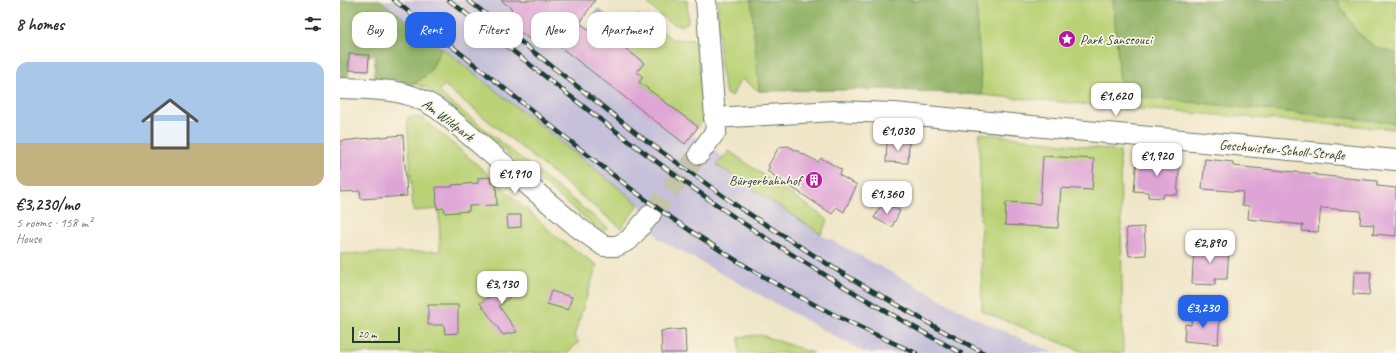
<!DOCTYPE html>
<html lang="en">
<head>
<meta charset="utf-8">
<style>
	body { margin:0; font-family:Caveat,sans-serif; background:#f7f7f7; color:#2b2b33; height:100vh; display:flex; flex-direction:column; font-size:15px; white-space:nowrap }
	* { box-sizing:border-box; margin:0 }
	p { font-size:13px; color:#7c7c81 }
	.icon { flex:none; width:22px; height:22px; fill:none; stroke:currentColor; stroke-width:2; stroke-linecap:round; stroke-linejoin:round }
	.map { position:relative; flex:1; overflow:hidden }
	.sheet { display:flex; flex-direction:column; background:#fff; width:340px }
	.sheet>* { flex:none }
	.guide { position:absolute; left:12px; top:12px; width:380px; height:36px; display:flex; gap:8px }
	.scale { position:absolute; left:12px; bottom:10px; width:48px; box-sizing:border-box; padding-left:4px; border:2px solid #1f3d34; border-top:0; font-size:11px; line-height:14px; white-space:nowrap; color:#1f3d34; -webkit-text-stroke:3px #fcf5e5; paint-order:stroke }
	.price { position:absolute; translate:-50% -34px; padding:0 9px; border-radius:8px; background:#fff; color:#222; font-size:13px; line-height:26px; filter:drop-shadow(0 1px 2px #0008) }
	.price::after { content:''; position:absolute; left:50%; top:24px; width:12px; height:9px; margin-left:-6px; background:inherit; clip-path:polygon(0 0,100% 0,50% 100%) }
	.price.on { background:#2563eb; color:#fff }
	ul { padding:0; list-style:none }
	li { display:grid; align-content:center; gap:8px; height:212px; padding:0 16px }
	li+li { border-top:1px solid #e1e1e2 }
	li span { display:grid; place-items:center; height:124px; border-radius:12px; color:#555 }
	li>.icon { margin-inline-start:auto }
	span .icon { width:72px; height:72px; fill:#fffc; stroke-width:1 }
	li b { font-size:17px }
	h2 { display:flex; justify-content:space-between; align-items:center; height:48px; padding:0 16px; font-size:17px }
	.pill { padding:0 14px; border-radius:12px; background:#fff; box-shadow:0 2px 6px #0003; font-size:14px; line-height:36px }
	.pill.on { background:#2563eb; color:#fff }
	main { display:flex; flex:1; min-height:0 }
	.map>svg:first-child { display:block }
	.industrial { fill:#c6c0da }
	.green { fill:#bad276; stroke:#6c8855 }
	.forest { fill:#93b467; stroke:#59784e }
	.water { fill:#55a5cf; stroke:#3a7182 }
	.building { fill:#dfa4d6 }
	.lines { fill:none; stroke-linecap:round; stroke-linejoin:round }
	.tertiary-tunnel { stroke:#c5c3aa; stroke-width:20; stroke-dasharray:20 10; stroke-linecap:butt }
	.tertiary-casing { stroke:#687867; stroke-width:22 }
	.tertiary { stroke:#fff; stroke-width:20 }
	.rail-casing { stroke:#1f3d34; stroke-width:4.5 }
	.rail { stroke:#fcf5e5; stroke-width:3; stroke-dasharray:9; stroke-linecap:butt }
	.labels { text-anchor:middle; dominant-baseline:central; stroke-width:3.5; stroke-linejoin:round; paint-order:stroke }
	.poi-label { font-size:14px; fill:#1f3d34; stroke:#fcf5e5; text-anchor:start }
	.street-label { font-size:14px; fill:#1f3d34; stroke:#fcf5e5 }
</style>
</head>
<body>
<main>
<section class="sheet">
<h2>8 homes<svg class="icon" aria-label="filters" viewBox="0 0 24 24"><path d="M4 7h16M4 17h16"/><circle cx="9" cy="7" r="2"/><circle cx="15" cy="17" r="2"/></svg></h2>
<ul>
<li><span style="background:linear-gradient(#a9c7e8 65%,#c2b280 0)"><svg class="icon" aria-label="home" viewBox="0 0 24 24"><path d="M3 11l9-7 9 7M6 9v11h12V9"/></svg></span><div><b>€3,230/mo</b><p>5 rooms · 158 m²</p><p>House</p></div></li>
</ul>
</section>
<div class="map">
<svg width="1056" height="353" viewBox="0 0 1056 353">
	<rect width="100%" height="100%" fill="#fcf5e5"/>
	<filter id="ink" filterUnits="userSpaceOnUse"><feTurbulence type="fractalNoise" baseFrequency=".025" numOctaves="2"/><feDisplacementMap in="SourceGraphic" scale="8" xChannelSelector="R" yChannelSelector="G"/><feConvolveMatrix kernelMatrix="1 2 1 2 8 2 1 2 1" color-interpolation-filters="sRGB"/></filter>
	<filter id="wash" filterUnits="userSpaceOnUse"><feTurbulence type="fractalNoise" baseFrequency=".012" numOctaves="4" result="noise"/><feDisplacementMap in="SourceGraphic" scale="16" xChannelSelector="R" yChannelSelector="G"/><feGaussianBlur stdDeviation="0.9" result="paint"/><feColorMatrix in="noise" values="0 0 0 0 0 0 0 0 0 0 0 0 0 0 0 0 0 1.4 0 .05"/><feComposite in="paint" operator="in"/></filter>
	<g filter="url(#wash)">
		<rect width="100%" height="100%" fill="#efe5c7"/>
		<path class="industrial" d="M40,0H181L482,235L641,321L714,353H525L319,239L299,204Z"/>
		<path class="green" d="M309,0H347L348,22C337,33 320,14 311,7L309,5Z
			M377,0H1056V129L775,107L642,95L546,89L419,91L401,78L392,96L386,94L381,71Z
			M299,15L332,39L354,40L357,41L363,120L358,127L299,82L303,77L297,72L304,63L277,42Z
			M102,48L299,204L281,228L104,85L98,92L268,228L263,231L259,229L96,95L87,88L74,84L89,73Z
			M67,117H76L83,119L132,160L219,239L257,265L234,336L239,342L227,353H0V254L100,251L99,209L73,211Z
			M639,133L780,151L783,353H746L642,311Z
			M389,151L488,220L481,234L377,165Z
			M421,335L473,353H399V337Z"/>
		<path class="forest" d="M0,0H40L102,48L89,73L74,84L56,80L34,79L35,55L9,54L8,78H0Z
			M411,0H636L642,95L546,89L419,91Z
			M773,0H997L1016,31L1035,47L1056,53V123L781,95Z"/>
		<path class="water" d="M258,9L286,31L279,39L252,17Z"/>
		<g id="blocks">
			<path class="building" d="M161,0H255L240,23L273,48L277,42L304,63L297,72L303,77L299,82L358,127L345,144L197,29L189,39L164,19L172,9Z
				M9,54L29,55L28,71L9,70Z
				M63,135L67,196L21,199L20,191L0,192V141Z
				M547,141L569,142L568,163L546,162Z
				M448,146L478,162L481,158L502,170L499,175L517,185L504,212L496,207L492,214L427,171L430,167L428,166L439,147Z
				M703,156L754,159L752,190L721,188L718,228L665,225L666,202L700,204Z
				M797,158L840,161L837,195L824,194L823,198L808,197V192L794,191Z
				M865,159L893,162V166L976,174V175L1006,178L1037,181V186L1056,188V236L1033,234L1034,225L1020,224L1021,211L981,208L978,232L962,231L963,225L908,219L909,206L902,205L903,192L862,189Z
				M150,177L151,183H156L157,205L129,206V211L105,213L104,208L97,209L96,187H112V185L138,183V178Z
				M543,202L560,211L552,227L534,218Z
				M167,215H181V227L168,228Z
				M804,227L806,255L789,256L786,228Z
				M854,245L889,247L887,279H875V285L852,284Z
				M1014,272H1031L1029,295L1013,294Z
				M177,275L185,285L159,306L177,332L163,335L140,303L158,291Z
				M211,291L232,297L228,310L207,304Z
				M88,305H118V333L105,334L104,326L103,325H88Z
				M852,314L880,316L878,344L844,341L845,324L851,325Z
				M345,329L346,353H322L321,331Z"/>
		</g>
	</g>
	<g filter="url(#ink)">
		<use href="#blocks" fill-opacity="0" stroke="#687867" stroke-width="1"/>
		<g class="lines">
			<path class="tertiary-tunnel" d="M311,214L359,154"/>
			<defs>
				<path id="tertiary" d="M0,88C41,89 74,88 107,116L236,226L264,246H277L289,240L311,214
					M374,118L494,111L554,113L1056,160
					M359,154L376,131L366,0"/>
			</defs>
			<use href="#tertiary" class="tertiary-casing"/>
			<use href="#tertiary" class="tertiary"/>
			<defs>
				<path id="rail" d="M54,0C106,42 158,83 210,125C261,166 311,206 366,241C432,285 503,321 576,353
					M109,0C201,74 293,147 390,214C414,231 439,246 464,262C515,294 567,324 621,353
					M128,0L300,136L400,208L500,272L599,329L644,353"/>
			</defs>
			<use href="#rail" class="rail-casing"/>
			<use href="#rail" class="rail"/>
		</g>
	</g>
	<defs>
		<symbol id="sight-disc" viewBox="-11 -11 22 22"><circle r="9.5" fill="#b5179e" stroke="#fcf5e5"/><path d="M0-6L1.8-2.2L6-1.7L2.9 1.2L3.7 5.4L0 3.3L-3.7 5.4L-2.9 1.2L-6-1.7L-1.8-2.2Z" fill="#fff"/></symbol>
		<symbol id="building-disc" viewBox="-11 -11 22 22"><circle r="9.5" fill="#b5179e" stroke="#fcf5e5"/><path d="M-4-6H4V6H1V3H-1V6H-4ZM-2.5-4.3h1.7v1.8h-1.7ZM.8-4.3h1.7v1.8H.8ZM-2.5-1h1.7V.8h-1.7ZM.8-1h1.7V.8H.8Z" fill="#fff"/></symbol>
	</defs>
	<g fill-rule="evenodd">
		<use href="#sight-disc" x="717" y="29" width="20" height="20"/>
		<use href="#building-disc" x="464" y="170" width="20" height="20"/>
	</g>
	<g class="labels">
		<g class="poi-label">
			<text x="740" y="39">Park Sanssouci</text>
			<text x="461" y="180" text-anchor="end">Bürgerbahnhof</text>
		</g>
		<g class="street-label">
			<text transform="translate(108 120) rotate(37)">Am Wildpark</text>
			<text transform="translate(942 150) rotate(5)">Geschwister-Scholl-Straße</text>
		</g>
	</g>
</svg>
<div class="scale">20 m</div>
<b class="price" style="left:776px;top:117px">€1,620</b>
<b class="price" style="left:558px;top:152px">€1,030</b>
<b class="price" style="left:817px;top:177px">€1,920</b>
<b class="price" style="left:175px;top:195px">€1,910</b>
<b class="price" style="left:547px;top:215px">€1,360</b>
<b class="price" style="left:870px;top:264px">€2,890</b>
<b class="price" style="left:162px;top:305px">€3,130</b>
<b class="price on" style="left:863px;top:329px">€3,230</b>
<div class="guide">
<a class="pill">Buy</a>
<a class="pill on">Rent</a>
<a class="pill">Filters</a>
<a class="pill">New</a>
<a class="pill">Apartment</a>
</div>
</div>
</main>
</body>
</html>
